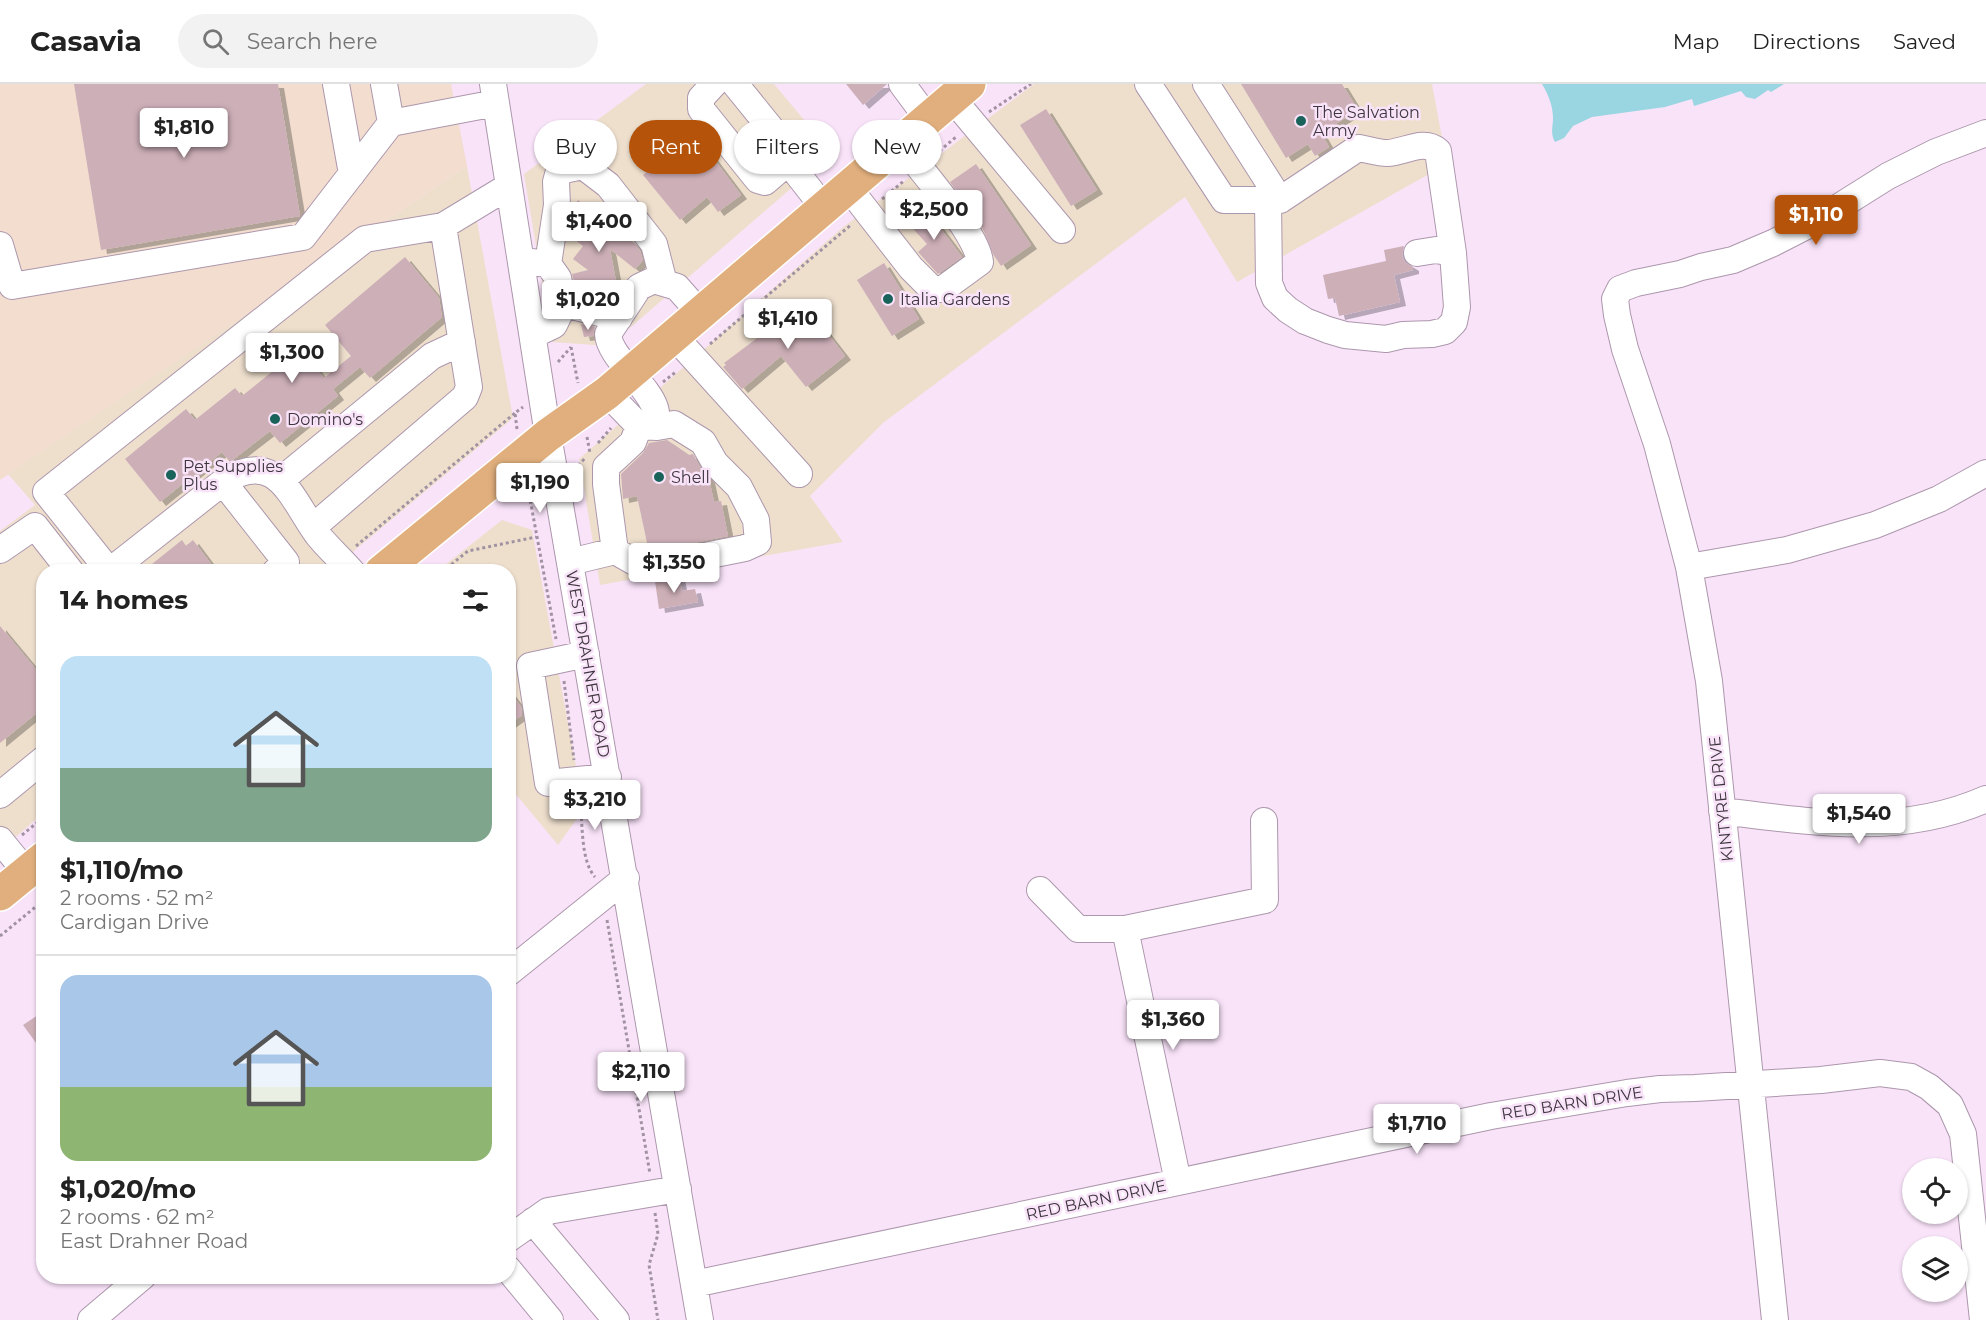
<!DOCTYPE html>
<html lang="en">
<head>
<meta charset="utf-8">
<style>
	body { margin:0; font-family:Montserrat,sans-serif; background:#f2f2f2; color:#222; height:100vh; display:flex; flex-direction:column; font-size:22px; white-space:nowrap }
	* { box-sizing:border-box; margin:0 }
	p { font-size:20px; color:#767676 }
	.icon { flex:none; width:33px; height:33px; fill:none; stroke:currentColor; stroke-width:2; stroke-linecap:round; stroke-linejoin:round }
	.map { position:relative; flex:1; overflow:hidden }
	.side { position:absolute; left:36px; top:480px; width:480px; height:720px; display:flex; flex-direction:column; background:#fff; border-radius:24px; box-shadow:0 2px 4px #0004 }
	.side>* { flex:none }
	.top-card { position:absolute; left:534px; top:36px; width:570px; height:54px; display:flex; gap:12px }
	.buttons { position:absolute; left:1902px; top:1074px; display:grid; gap:12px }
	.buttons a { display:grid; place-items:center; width:66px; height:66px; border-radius:50%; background:#fff; box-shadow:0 2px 4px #0004; font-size:30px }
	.price { position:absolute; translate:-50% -51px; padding:0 14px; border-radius:6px; background:#fff; color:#222; font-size:20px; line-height:39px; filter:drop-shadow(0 2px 3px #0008) }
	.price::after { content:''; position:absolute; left:50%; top:36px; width:18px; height:14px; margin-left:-9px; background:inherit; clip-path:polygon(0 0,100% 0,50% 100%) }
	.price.on { background:#b45309; color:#fff }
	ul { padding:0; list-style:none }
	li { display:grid; align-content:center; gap:12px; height:318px; padding:0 24px }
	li+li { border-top:2px solid #e0e0e0 }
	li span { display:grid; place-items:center; height:186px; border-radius:18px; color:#555 }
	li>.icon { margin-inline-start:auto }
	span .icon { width:108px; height:108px; fill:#fffc; stroke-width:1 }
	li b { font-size:26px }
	h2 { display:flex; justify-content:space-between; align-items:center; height:72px; padding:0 24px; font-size:26px }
	.pill { padding:0 21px; border-radius:27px; background:#fff; box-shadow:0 2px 4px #0004; font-size:21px; line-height:54px }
	.pill.on { background:#b45309; color:#fff }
	header { display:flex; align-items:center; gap:36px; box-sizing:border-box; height:84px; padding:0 30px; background:#fff; border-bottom:2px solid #e0e0e0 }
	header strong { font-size:28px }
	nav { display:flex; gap:33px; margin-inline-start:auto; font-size:21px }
	.search { width:420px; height:54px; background:#f2f2f2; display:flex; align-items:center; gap:15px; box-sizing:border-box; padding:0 21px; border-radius:33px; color:#767676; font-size:22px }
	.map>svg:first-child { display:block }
	.commercial { fill:#eedfcd }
	.industrial { fill:#f2ddcf }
	.water { fill:#9ad5e2 }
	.building { fill:#cdafb8; filter:url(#shadow) }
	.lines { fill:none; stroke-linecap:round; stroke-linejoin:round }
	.minor-casing { stroke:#ac97ac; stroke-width:28 }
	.major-casing { stroke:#fff; stroke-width:36 }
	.path { stroke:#a192a1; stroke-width:3; stroke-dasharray:3 3; stroke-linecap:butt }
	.minor { stroke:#fff; stroke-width:26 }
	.major { stroke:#e1af7d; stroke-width:33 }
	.poi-dot { fill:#19635a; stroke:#f9e3f9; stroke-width:2 }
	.labels { text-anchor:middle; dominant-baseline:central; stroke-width:5; stroke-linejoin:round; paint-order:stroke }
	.poi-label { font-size:16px; fill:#3e363e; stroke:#f9e3f9; text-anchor:start }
	.street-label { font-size:16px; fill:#3e363e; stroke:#f9e3f9 }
</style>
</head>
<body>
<header>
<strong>Casavia</strong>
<div class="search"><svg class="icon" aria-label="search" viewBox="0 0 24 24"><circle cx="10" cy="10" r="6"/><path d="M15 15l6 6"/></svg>Search here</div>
<nav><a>Map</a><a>Directions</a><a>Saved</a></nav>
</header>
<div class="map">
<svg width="1986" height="1236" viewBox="0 0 1986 1236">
	<defs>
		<filter id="shadow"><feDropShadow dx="6" dy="4" stdDeviation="0" flood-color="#0004"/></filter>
	</defs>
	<rect width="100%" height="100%" fill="#f9e3f9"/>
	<path class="commercial" d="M646,0H774L832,69L609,262L552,258L524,90Z
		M1034,0H1432L1447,80L1237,198L1185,113L883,339L810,412L843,458L600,501L579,375L842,144Z
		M467,82L513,334L330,487L44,488L43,729L0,767V447L35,421L8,390Z
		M502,436L532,446L584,725L558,761L509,702L508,488H436Z"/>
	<path class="industrial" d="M0,0H451L467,82L0,396Z"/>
	<path class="water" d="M1542,0H1784L1771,8L1768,6L1755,15L1746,13L1741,7L1694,22L1692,15L1665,23L1592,33L1573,42L1564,54L1555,58C1550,50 1553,42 1553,34C1553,22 1548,10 1542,0Z"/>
	<path class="building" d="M74,0H278L300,132L101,166Z
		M846,0H887L863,21Z
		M1241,0H1342L1358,26L1321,49L1329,63L1315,72L1308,60L1286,74Z
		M1046,25L1097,106L1071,122L1020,41Z
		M695,50L741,111L718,128L707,113L680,136L643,91Z
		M976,80L1031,161L1001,182L993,170L982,143L950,98Z
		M578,116L636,161L640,167L643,176L635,185L610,165L618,208L612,217L577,208L572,190L588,186L573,175L583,162L569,151L577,141L570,136L572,125Z
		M923,121L962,173L938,190L918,168L927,160L906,137Z
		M1404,162L1402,172L1405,178L1413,183V186L1394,191L1400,218L1339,232L1335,214L1328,215L1323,191L1386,177L1384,166Z
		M405,173L439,214L442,233L370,294L360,283L333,305L338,312L280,359L270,347L230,378L222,368L160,418L125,375L186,325L195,336L235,304L242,312L300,265L324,294L351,272L325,241Z
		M884,179L919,235L892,252L857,196Z
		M804,219L845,272L806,303L781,272L742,305L723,283L726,281L724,279Z
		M581,240L595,243L593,252L584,253Z
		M667,356L689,371L693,370L702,386L709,395L714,418L721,417L728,452L649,468L637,412L623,415L621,390L643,369L649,359Z
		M182,456L186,462L193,456L217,488H142Z
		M679,492L682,507L695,505L698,518L659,525L655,497Z
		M0,542L44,595V623L0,659Z
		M508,606L521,623L522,631L508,641Z
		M44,927V970L23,941Z"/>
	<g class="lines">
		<defs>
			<path id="minor" d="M336,0L352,90
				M384,0L391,39
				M493,0L548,351L700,1236
				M714,0L701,14V25L758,96L765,98L794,73L735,0
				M902,0L928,35
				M1148,0L1224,116H1280
				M1206,0L1280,116L1358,64C1367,65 1378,69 1387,69C1404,69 1423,54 1438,67L1453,169
				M952,14L1062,146
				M789,79L824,124
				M848,103L911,184L932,205H943L980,178C977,149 920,85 900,59
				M1268,116L1269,199L1275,214L1288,226L1305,237L1328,246L1345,251L1386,255L1403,251L1432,250L1445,247L1454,238L1457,223L1453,169L1436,166L1417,169
				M0,161L12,202L303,153L391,39L496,19
				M531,178L548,180L558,194L564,220L554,241L533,251
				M548,180L557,121L556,98L559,87L583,82L608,101L654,160L664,199
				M564,220L619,234
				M674,252L799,390
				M657,343C657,337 657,330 655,324C648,301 609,273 608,250L639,203L654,196L677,203L700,229
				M281,396L432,272L462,258
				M313,443L465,313L469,303L443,142
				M0,466L35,442L71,488
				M615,467L606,400V383L633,358L639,342
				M570,478L615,467L645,484L745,464L758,458L756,436L739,403L715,379L703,358L674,340L657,343L639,342L607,309
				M1689,483L1787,466L1875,441L1939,415L1986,389
				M110,487L223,398
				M110,488L46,408L365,155L443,142L509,102
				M275,488L286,478L223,398C277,363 291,414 317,450C327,463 341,475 352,488
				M586,570L530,582L548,699L608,693
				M0,711L44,675
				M1722,727C1812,738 1900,753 1986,715
				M0,756L26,788
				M1040,806L1078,845H1125L1265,816L1264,737
				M1125,845L1178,1098
				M508,889L626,794
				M533,1137L616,1236
				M508,1155L548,1127L678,1105
				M508,1185L550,1236
				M694,1200L1491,1032L1627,1009L1660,1005L1695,1004L1821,996L1880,989L1911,993L1929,1003L1950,1021L1963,1050L1983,1236
				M91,1236L143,1192
				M1775,1236L1709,597L1689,483L1657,360L1625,265L1617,231L1615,215L1620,205L1636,199L1680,190L1701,183L1733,176L1773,159L1818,136L1888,92L1936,68L1986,49"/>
			<path id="major" d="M381,488L548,351L607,309L969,0
				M0,810L44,774"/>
		</defs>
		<use href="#minor" class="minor-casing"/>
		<use href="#major" class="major-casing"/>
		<path class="path" d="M989,28L1031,0
			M935,71L957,52
			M882,115L905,96
			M710,260L852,140
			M571,263L578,299
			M558,278L571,263
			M663,298L677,287
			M517,345L515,329L523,323
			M587,353L590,369
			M598,359L611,344
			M574,386L586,373
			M527,399L556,555
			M356,462L515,329
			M442,488L468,467L536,453
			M564,597L574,676
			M580,716C583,738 580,776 595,793
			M22,751L44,733
			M607,836L650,1090
			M0,852L44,816
			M655,1129L658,1150L649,1181L658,1236"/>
		<use href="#minor" class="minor"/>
		<use href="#major" class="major"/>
	</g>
	<g class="poi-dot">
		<circle cx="1301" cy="37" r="6"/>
		<circle cx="888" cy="215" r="6"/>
		<circle cx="275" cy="335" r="6"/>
		<circle cx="171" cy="391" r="6"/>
		<circle cx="659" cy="393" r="6"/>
	</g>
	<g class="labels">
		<g class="poi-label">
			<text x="1313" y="28">The Salvation<tspan x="1313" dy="18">Army</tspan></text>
			<text x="900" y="215">Italia Gardens</text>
			<text x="287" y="335">Domino's</text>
			<text x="183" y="382">Pet Supplies<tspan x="183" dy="18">Plus</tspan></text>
			<text x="671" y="393">Shell</text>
		</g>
		<g class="street-label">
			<text transform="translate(588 580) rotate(80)">WEST DRAHNER ROAD</text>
			<text transform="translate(1721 715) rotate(-96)">KINTYRE DRIVE</text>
			<text transform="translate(1572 1019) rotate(-9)">RED BARN DRIVE</text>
			<text transform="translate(1096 1116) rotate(-12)">RED BARN DRIVE</text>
		</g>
	</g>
</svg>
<div class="buttons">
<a><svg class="icon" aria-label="locate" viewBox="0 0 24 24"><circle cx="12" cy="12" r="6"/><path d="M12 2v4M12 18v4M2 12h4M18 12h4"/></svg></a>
<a><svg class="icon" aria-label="layers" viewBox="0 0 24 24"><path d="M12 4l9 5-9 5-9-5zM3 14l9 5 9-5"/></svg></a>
</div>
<b class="price" style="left:184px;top:75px">$1,810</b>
<b class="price" style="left:934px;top:157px">$2,500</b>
<b class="price on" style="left:1816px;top:162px">$1,110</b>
<b class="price" style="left:599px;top:169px">$1,400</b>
<b class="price" style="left:588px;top:247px">$1,020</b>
<b class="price" style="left:788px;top:266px">$1,410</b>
<b class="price" style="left:292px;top:300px">$1,300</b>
<b class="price" style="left:540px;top:430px">$1,190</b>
<b class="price" style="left:674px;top:510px">$1,350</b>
<b class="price" style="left:595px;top:747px">$3,210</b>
<b class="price" style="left:1859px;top:761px">$1,540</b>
<b class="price" style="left:1173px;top:967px">$1,360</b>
<b class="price" style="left:641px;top:1019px">$2,110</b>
<b class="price" style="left:1417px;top:1071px">$1,710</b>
<div class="top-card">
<a class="pill">Buy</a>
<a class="pill on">Rent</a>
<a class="pill">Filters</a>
<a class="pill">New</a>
</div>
<section class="side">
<h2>14 homes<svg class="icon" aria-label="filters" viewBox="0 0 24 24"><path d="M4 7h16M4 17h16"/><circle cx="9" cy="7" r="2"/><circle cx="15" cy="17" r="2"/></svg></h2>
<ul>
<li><span style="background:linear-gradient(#bfe0f5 60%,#7fa58c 0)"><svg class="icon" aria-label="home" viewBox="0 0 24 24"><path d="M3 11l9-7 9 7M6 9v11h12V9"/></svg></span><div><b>$1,110/mo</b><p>2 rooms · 52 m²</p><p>Cardigan Drive</p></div></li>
<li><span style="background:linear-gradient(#a9c7e8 60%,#8fb573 0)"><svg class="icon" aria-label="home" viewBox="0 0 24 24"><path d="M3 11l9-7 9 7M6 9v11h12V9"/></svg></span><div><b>$1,020/mo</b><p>2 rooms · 62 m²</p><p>East Drahner Road</p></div></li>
</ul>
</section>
</div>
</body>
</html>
